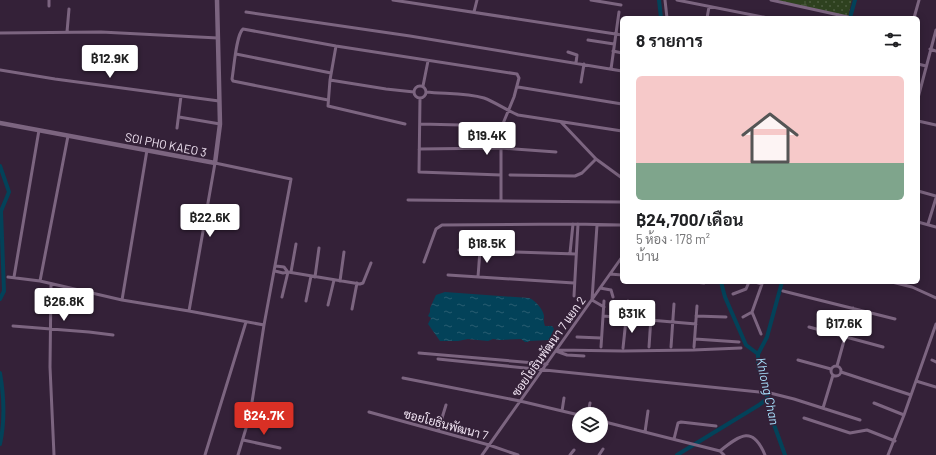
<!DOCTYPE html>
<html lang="th">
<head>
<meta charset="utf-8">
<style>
	body { margin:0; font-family:Barlow,Sarabun,sans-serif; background:#f2f2f2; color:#202124; height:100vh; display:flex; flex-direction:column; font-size:15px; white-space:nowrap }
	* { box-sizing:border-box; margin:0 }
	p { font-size:13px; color:#757577 }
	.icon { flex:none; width:22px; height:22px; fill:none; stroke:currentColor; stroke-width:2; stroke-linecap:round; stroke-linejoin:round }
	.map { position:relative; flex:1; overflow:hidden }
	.side { position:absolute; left:620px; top:16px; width:300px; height:268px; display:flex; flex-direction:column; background:#fff; border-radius:6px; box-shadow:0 2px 10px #0003 }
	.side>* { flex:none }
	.tools { position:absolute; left:572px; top:407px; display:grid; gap:8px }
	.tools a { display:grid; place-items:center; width:36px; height:36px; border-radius:50%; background:#fff; box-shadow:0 2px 10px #0003; font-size:20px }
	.price { position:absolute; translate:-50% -34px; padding:0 9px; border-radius:4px; background:#fff; color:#222; font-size:13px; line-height:26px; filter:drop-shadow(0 1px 2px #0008) }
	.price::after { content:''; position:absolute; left:50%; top:24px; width:12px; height:9px; margin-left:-6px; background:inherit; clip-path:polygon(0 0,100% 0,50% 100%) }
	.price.current { background:#d93025; color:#fff }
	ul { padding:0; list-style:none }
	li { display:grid; align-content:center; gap:8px; height:212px; padding:0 16px }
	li+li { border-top:1px solid #e0e0e0 }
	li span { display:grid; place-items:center; height:124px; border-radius:6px; color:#555 }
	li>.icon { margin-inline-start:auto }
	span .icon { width:72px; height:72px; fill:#fffc; stroke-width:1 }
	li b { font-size:17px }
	h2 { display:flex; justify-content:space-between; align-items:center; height:48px; padding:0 16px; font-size:17px }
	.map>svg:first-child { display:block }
	.grass { fill:url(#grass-dots) }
	.wetland { fill:url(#wetland-marsh) }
	.water { fill:url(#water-ripples) }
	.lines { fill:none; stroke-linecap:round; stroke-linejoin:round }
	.canal { stroke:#034259; stroke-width:4 }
	.street { stroke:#7c6580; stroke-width:3 }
	.secondary { stroke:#7c6580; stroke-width:4.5 }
	.labels { text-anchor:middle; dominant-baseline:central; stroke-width:3; stroke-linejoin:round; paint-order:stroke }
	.street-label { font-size:12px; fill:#f1e4f3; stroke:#342138 }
	.water-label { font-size:13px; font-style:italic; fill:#a8e0fd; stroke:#342138 }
</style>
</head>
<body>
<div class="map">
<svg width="936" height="455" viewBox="0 0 936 455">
	<defs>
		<pattern id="grass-dots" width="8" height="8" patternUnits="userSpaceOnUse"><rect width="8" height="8" fill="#2e411f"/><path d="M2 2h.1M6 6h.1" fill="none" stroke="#4d5c40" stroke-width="1.8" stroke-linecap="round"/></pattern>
		<pattern id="wetland-marsh" width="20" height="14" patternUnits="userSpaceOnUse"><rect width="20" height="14" fill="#2e411f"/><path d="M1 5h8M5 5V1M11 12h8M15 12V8" fill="none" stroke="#4d5c40"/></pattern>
		<pattern id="water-ripples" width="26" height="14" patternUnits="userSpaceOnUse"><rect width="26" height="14" fill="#034259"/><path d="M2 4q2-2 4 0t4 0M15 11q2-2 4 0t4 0" fill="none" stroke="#285d71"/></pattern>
	</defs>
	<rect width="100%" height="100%" fill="#342138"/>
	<path class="grass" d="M808,0H852L848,16L806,7Z"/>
	<path class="wetland" d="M775,0H808L806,7Z"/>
	<path class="water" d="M445,292L529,298C535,300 543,309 544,316C544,320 543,320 545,326H552L554,329L549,340L529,341L528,342H525L521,339L500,340L493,339L488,341L468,339L458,341H440L428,324L431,318L428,316L430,312V308L436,295Z"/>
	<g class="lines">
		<path class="canal" d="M659,0L661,18
			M850,18L855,0
			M0,166L9,192L1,211L4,291L0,299
			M721,282L725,297L746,345L758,354
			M782,282L767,337L758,354V367L763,383L766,387L769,411L785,455
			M0,373C4,396 5,421 0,444
			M677,455L759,405L768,398"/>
		<path class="street" d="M393,0L622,35
			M591,0L621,5
			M665,0L667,18
			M677,0L768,18
			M771,0L848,17
			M49,6V0
			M246,12L410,36L622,71
			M474,12L477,0
			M707,18L709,7
			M914,18L919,0
			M67,32L69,9
			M0,33L101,32L218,38
			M588,40L614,44
			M336,46L330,80L328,106L405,124
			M930,49L936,51
			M613,51L622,53
			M568,52L577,55L576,63
			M236,54L331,73
			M918,64L926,66
			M611,69L619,12
			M0,70L55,79L219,101
			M330,80L386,89L414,92
			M581,82L584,64
			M423,86L428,61
			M414 92a6 6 0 1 1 12 0a6 6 0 1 1-12 0Z
			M518,87L622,104
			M426,92C445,94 466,93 484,98C495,102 506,110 518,115L622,131
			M420,98L419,172L501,175
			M918,98L936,30
			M328,100L233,81L232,79C234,68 236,35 243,29L336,46L517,74L519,78L514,97L502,126L501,148V200
			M179,117L220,124
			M918,121L936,125
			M561,122L596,159L622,178
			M420,124L502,126
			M177,128L181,96
			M419,149L501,148L556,152
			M510,175L575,176L582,173L596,159
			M918,191L936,196
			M408,200L622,202
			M918,222L936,227
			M928,224L936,198
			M597,225L592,300L604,307
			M459,250L576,254
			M570,253L573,224
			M424,262L436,229L442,225L573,224L622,225
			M276,266L284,267L287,271
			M275,271L283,273L288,272L360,284L363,283L371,263
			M291,272L296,244
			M610,274L622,275
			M448,275L574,283
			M8,277L40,281L122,300L189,311L264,325
			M14,277L39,130
			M315,277L319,248
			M478,277L480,250
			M40,281L68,136
			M340,281L344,252
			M695,282L704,283
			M892,282L912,287L936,298
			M51,284L50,367L54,455
			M600,288L611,290L613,297
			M783,291L895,319
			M733,294L746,289L749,282
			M574,296L578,224
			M282,297L288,272
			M122,300L147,150
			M306,301L311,276
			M328,305L334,280
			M352,309L357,283
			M189,311L215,163L291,179L264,325L250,415L238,455
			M752,312L761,334
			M603,316L696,324
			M696,316L726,317
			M743,317L752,312L762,284L755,282
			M13,326L89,332L113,335
			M809,327L883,347
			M577,337L601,338
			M695,339L739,342
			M601,347L604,301
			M649,347L652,302
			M671,347L674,304
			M694,347L697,306
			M623,348L628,301
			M557,350L623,351L693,350L741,348
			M556,351L567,355L584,356
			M419,353L547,364
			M438,359L770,393L794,399L860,420
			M798,360L831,369
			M932,360L936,362
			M831 371a5 5 0 1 1 10 0a5 5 0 1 1-10 0Z
			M837,366L853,308
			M841,372L911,395
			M403,378L520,401L579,415
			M916,381L936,387
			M874,403L904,415
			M823,408L833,375
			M562,411L564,398
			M369,412L489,445L518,455
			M588,414L590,403
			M804,418L850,433L867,430L895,441
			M601,421L720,451L724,455
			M438,431L446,405
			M645,432L648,411
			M674,439L678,423L681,422L716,426
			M243,440L280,448
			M720,451C741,434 753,426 765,455
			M205,455L246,322
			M482,455L622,257
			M570,455L574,450
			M599,455L603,449
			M888,455L904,415L936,324"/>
		<path class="secondary" d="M0,123L215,163L220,124L217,0"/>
	</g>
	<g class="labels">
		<g class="street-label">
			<text transform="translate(166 144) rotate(11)">SOI PHO KAEO 3</text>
			<text transform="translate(548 346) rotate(-55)">ซอยโยธินพัฒนา 7 แยก 2</text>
			<text transform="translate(446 424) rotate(15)">ซอยโยธินพัฒนา 7</text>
		</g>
		<g class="water-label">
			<text transform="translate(768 391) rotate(78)">Khlong Chan</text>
		</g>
	</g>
</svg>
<div class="tools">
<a><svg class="icon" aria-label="layers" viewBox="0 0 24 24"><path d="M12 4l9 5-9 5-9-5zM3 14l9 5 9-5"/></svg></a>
</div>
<b class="price" style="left:110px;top:79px">฿12.9K</b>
<b class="price" style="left:487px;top:156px">฿19.4K</b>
<b class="price" style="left:210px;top:238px">฿22.6K</b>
<b class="price" style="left:487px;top:264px">฿18.5K</b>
<b class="price" style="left:64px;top:322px">฿26.8K</b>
<b class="price" style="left:632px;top:334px">฿31K</b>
<b class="price" style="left:844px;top:344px">฿17.6K</b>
<b class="price current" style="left:264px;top:436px">฿24.7K</b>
<section class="side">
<h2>8 รายการ<svg class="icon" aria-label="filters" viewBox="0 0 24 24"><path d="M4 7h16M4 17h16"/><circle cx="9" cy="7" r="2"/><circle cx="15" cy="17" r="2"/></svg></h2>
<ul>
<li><span style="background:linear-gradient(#f6c9c9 70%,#7fa58c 0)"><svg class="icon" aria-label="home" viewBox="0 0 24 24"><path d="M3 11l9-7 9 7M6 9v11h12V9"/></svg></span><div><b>฿24,700/เดือน</b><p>5 ห้อง · 178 m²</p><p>บ้าน</p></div></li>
</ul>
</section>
</div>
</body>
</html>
